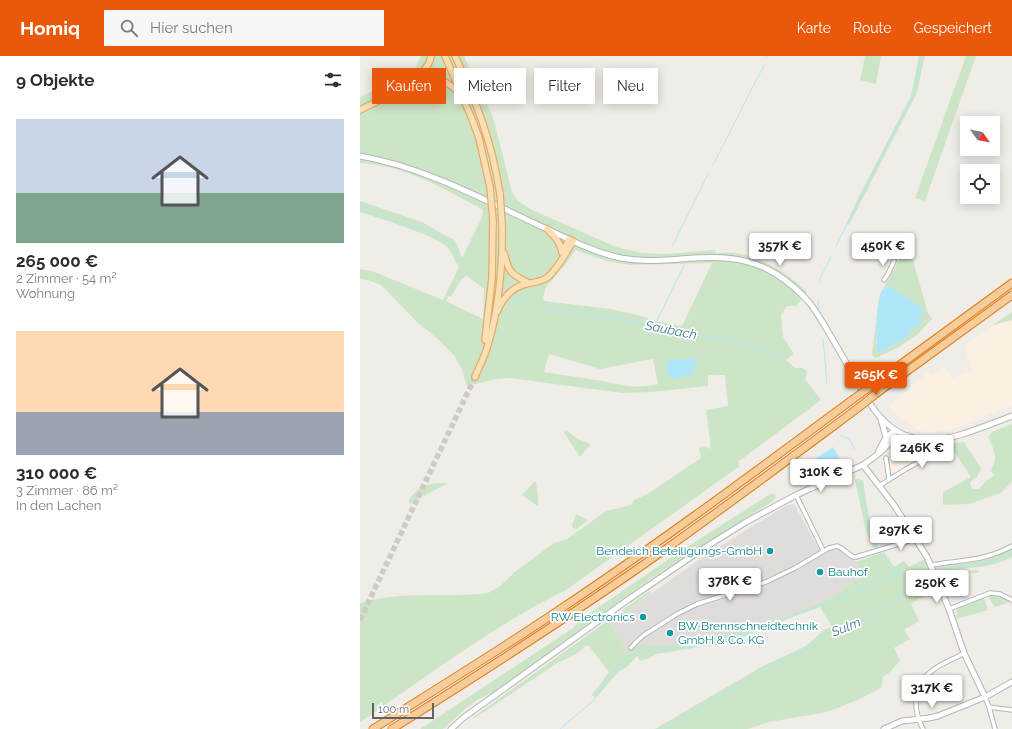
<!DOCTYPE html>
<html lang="de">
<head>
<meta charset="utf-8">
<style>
	body { margin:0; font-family:Raleway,sans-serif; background:#f7f7f7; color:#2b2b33; height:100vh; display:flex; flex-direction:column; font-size:15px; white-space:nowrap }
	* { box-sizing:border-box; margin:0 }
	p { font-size:13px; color:#7c7c81 }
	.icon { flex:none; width:22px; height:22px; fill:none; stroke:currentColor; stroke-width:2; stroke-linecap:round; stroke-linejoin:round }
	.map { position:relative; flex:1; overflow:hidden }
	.drawer { display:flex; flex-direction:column; background:#fff; width:360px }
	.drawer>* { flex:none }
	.top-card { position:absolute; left:12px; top:12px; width:380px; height:36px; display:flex; gap:8px }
	.needle { width:26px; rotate:123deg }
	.controls { position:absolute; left:600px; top:60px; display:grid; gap:8px }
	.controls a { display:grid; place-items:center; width:40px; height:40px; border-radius:0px; background:#fff; box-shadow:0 2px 10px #0003; font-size:20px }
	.scale { position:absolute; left:12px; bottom:10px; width:62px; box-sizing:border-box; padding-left:4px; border:2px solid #5f6467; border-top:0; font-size:11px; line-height:14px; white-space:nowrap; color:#5f6467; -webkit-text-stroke:3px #fff; paint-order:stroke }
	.price { position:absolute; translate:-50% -34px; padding:0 9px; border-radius:4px; background:#fff; color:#222; font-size:13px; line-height:26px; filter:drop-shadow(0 1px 2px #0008) }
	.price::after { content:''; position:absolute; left:50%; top:24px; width:12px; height:9px; margin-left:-6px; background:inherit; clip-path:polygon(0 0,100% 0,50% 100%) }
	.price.current { background:#ea580c; color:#fff }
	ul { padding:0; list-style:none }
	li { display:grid; align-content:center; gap:8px; height:212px; padding:0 16px }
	li span { display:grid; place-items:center; height:124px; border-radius:0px; color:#555 }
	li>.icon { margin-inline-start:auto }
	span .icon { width:72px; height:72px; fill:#fffc; stroke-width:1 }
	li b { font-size:17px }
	h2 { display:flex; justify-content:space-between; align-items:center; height:48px; padding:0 16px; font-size:17px }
	.pill { padding:0 14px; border-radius:0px; background:#fff; box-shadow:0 2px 10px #0003; font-size:14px; line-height:36px }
	.pill.current { background:#ea580c; color:#fff }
	header { display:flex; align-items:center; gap:24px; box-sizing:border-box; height:56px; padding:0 20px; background:#ea580c; color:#fff }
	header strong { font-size:19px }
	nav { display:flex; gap:22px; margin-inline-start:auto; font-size:14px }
	.search { width:280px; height:36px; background:#f7f7f7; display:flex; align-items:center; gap:10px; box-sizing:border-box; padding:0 14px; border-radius:0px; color:#7c7c81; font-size:15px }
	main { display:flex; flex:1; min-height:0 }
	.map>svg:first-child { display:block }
	.commercial { fill:#fcf0e2 }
	.industrial { fill:#dfdcda }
	.green { fill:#cde5c7; fill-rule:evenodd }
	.water { fill:#b0e7f8 }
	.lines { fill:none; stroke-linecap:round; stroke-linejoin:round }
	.stream { stroke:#b0e7f8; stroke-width:1 }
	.primary-tunnel { stroke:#cccbc8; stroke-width:5.5; stroke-dasharray:5.5 3; stroke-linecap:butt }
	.street-casing { stroke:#b3b6b9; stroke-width:5.5 }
	.secondary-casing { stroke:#b2b6b9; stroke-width:7 }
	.primary-casing { stroke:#e6ab6b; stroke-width:8 }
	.highway-casing { stroke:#e57a13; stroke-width:9 }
	.street { stroke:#fff; stroke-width:3.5 }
	.secondary { stroke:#fff; stroke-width:5 }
	.primary { stroke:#f9e0b4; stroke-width:5.5 }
	.highway { stroke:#f5cc9b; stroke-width:7 }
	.primary-bridge-casing { stroke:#e6ab6b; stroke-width:8; stroke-linecap:butt }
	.highway-bridge-casing { stroke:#e57a13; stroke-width:9; stroke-linecap:butt }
	.primary-bridge { stroke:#f9e0b4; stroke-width:5.5 }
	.highway-bridge { stroke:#f5cc9b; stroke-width:7 }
	.culture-dot { fill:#0f9aa8; stroke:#fff; stroke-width:1.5 }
	.labels { text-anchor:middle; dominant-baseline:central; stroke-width:3.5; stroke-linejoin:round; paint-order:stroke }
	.culture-label { font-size:12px; fill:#0d838f; stroke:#fff; text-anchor:end }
	.water-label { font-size:13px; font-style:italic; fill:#427890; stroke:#fff }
</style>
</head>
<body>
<header>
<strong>Homiq</strong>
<div class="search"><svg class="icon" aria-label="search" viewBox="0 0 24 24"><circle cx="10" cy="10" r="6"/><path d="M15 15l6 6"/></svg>Hier suchen</div>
<nav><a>Karte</a><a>Route</a><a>Gespeichert</a></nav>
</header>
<main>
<section class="drawer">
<h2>9 Objekte<svg class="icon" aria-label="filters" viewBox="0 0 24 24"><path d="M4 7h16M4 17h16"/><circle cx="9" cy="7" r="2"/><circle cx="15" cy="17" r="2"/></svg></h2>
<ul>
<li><span style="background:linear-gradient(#c9d6e8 60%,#7fa58c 0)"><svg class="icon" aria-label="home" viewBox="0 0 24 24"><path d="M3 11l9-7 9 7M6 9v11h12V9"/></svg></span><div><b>265 000 €</b><p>2 Zimmer · 54 m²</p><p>Wohnung</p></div></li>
<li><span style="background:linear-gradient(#ffd9b3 65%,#9aa5b1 0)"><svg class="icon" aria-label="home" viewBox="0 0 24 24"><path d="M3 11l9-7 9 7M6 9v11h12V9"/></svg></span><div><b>310 000 €</b><p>3 Zimmer · 86 m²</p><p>In den Lachen</p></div></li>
</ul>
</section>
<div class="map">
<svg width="652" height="673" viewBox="0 0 652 673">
	<rect width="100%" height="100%" fill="#f0ede8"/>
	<path class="commercial" d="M652,264V349L598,371L582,375L567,377L557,374L530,353V350L568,316L570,320L584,311L593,322L611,314L605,290L634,269Z
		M588,384L589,388L533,418L531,417L529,403L531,393L552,385L567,386Z"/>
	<path class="industrial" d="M432,448H434L462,499L473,493L480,494L496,506L501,519L482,535L473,541L427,560L341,586L267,598L251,569L265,559L273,550L346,499L427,449Z"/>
	<path class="green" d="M61,0H104L133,61L152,136L157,144L170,153L256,191L281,197L305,198L356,194L355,197C363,197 373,196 380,198C407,204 428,217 447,236L436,250H427L421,259L423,281L434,298L426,304L435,312H442L447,315L445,323L461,344L378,406L380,410L206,534C132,570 68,620 0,666V547C38,535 80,541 119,538L128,537L139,531L156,515L194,487L207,483L246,455L271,449L274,444L289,437L341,402L339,392L343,390L351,393L346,354L368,350L365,319H348V330L291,336L262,337L150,322L137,323L107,330L102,314L94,299L79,284L58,267L21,229L8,224L0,223V213L12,215L83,244L99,211C95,206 93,198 88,192C78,180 18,162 0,156V145L62,166L81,177L93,183L97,188L102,202L122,161L123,154L120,152C82,132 44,109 0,107V41L42,21L55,13ZM216,194L246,205L270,209L352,207L322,270L295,265L285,261L251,253L184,245L183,242L186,231L203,211ZM106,220H107L124,233L123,263L86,245L88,240L91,241L101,224ZM189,298L240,313L293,303L298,328C272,334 261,328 236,324C219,321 201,319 184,316Z
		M505,0H521L516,28L500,24Z
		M559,0H565L557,37L489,169L486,168L498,142L551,40Z
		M606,0H616L565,145L555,142Z
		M548,187L568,257L572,263L558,278L539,291L518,301L515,302L512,298L518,252L516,288L547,277L527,230L522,235Z
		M652,256V264L634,269V268Z
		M652,368V425L641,437L609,448L583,449V436L611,421L589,388L604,386L621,412L617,421L610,426L612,433H619L627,424L634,420L631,414C639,401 634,394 628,381L632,376Z
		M207,375L218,383L231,388L220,401L205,378L204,376Z
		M498,422L503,425C507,447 509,471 518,491L513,492L505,472L495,424Z
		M174,426H176L178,443V450L162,439Z
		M85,427H88L49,448V444C60,428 67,428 85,427Z
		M412,437L416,440L413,445L293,521L133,637C115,641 97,661 83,673H60L213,572L220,564L319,496Z
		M216,458L228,464L217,473L213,472L212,469Z
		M652,492V501C635,511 615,511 596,514C588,516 580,520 572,523L573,534L551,548L559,565L544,574L550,583L534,592L540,605L530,616L523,621L522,631L502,642L475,653L462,657L409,666L388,673H295L403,610L446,590L464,574L472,571L460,551L402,572L371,587L350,590H336L311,596L295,598L290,602L280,605L277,600L267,611L258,616L236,642L232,639L249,616L229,590H226L218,597L196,608L115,662H112L289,535L291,537L273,550L265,559L251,569L267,598L280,589L316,590L341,586L427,560L473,541L482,535L501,519L496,506L524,496L534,511L544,505L549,511L565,503L569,513L591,508L622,504L634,501Z
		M618,514L619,517H608L601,520L602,524C596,527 591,526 585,529L582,522L605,515Z
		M630,539L640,540L651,546L635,551L629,542Z
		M624,542L628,554L597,563H596L597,557L596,553Z"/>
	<path class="water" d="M527,230L531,231L563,253V258L559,261L562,266L548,277L550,280L521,296H518C515,285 516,243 522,234C524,233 526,232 527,230Z
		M334,302L336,303L334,318L313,323C306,319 305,313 306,306L312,304Z
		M473,391L482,406L453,421L451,419L435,427L432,422L448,414L446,409Z"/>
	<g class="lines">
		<path class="stream" d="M406,2L407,0
			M554,35L561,0
			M352,111L404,9
			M0,150L11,154L18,160L49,170L55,174L63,171L93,188L98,205
			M476,190L552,40
			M312,191L348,118
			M105,212L122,227
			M459,225L471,201
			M458,242L459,253
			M152,243L158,246L165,243L171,244L174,253L178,256L201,253L236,260L276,266L332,279L377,284L402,293L421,304L442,324L456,344
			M295,269L324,209
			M463,283L467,328
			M480,379L490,383L494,393
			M500,426L511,481L517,493
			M519,496C531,515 546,516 567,521
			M576,518C600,508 629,512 652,497
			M477,544L540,516
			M281,595L325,593L357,586L415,567L473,545
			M200,673L234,644L246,626L267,602L275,597
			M304,673L397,621L421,605L451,591L469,576L504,564L529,550L559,525L573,519"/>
		<path class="primary-tunnel" d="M0,564L115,321"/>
		<defs>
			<path id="street" d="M524,224L529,216L534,205
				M526,402L529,423
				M519,430L546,413L579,395L584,393L588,395
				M436,439L463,494
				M571,509C600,504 626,505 652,490
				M589,553L630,537L640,538L652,544
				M271,592L275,587L284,579L317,558L337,548L406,526L435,512L469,492L477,490L481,492L493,501H496L555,483
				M625,641L629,651L635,673
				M629,651L652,654
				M563,673C552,652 553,628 573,614C582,607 594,603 604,597"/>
			<path id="secondary" d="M0,100C62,111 119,141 176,168C203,180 231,196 261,202C314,212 364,186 416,218C427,225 439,235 448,245C459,258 467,274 476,289C488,310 500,331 513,352C552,407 602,378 652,360
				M521,363L526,381
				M518,397C522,388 526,379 535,375
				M503,409L534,449L567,501L589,553L604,597L625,641
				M91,673L103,662L269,543L341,494L386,466L436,439L503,409C516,400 530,391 535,375
				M524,673L542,665L569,662L578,660L625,641L652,626"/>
			<path id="primary" d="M85,0L112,63L119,82L130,131
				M95,0C117,47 132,86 140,138
				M50,25C61,19 69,12 71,0
				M0,54L58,25C78,21 86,23 101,39
				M187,173C194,180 201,186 202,197
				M203,196L209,183
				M144,197C148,215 151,219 169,227
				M137,256C143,241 154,229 171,227C177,226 183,225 188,221C196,214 208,194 213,185
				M125,284L132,222L133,165
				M115,321C119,311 124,302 127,292C139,255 143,207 142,168"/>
			<path id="highway" d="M511,330L652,227
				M517,337L652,239
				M13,673C76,633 140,594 202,552C301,486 396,415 492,344
				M32,673C126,614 220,554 310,490C373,445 436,398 498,352"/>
		</defs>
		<use href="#street" class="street-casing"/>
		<use href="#secondary" class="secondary-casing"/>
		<use href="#primary" class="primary-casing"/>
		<use href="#highway" class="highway-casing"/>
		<use href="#street" class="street"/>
		<use href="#secondary" class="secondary"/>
		<use href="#primary" class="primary"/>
		<use href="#highway" class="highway"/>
		<defs>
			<path id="primary-bridge" d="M130,131L133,165
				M140,138L142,168"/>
			<path id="highway-bridge" d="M492,344L511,330
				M498,352L517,337"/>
		</defs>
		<use href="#primary-bridge" class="primary-bridge-casing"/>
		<use href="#highway-bridge" class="highway-bridge-casing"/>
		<use href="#primary-bridge" class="primary-bridge"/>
		<use href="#highway-bridge" class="highway-bridge"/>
	</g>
	<g class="culture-dot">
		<circle cx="410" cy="495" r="4"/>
		<circle cx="460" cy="516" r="4"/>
		<circle cx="283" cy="561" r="4"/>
		<circle cx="310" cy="577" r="4"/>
	</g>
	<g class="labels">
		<g class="culture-label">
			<text x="402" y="495">Bendeich Beteiligungs-GmbH</text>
			<text x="468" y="516" text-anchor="start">Bauhof</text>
			<text x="275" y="561">RW Electronics</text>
			<text x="318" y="570" text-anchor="start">BW Brennschneidtechnik<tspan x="318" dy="14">GmbH &amp; Co. KG</tspan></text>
		</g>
		<g class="water-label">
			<text transform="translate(311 274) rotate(11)">Saubach</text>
			<text transform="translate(486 571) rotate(-22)">Sulm</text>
		</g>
	</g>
</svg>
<div class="controls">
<a><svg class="needle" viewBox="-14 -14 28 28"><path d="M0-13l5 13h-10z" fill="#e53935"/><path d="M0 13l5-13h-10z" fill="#7c7c81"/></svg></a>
<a><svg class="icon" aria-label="locate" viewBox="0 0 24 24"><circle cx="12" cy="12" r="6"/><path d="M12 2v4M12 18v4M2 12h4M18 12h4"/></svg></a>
</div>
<div class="scale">100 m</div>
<b class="price" style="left:420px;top:211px">357K €</b>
<b class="price" style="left:523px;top:211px">450K €</b>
<b class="price current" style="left:516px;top:340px">265K €</b>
<b class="price" style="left:562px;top:413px">246K €</b>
<b class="price" style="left:461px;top:437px">310K €</b>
<b class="price" style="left:541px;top:495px">297K €</b>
<b class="price" style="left:370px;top:546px">378K €</b>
<b class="price" style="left:577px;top:548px">250K €</b>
<b class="price" style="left:572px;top:653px">317K €</b>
<div class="top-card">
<a class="pill current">Kaufen</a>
<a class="pill">Mieten</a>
<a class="pill">Filter</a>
<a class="pill">Neu</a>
</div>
</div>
</main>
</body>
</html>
